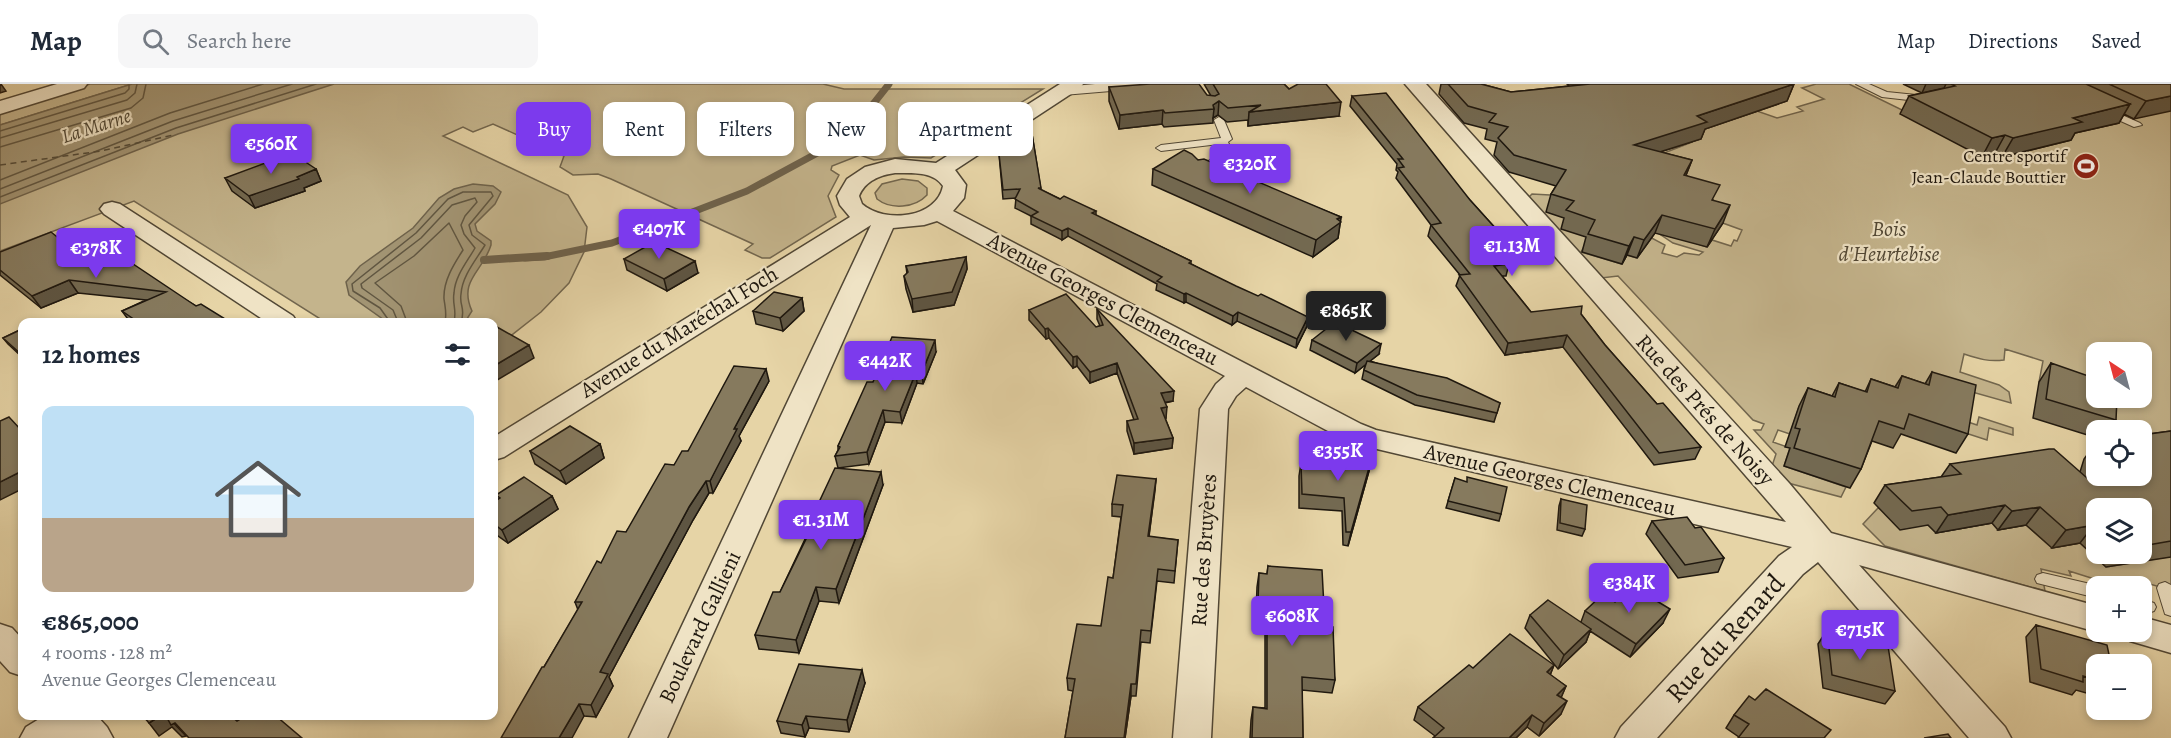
<!DOCTYPE html>
<html lang="en">
<head>
<meta charset="utf-8">
<style>
	body { margin:0; font-family:Alegreya,serif; background:#f6f6f7; color:#1f2937; height:100vh; display:flex; flex-direction:column; font-size:22px; white-space:nowrap }
	* { box-sizing:border-box; margin:0 }
	p { font-size:20px; color:#747a83 }
	.icon { flex:none; width:33px; height:33px; fill:none; stroke:currentColor; stroke-width:2; stroke-linecap:round; stroke-linejoin:round }
	.map { position:relative; flex:1; overflow:hidden }
	.panel { position:absolute; left:18px; top:234px; width:480px; height:402px; display:flex; flex-direction:column; background:#fff; border-radius:12px; box-shadow:0 3px 9px #0003 }
	.panel>* { flex:none }
	.hud { position:absolute; left:516px; top:18px; width:570px; height:54px; display:flex; gap:12px }
	.needle { width:39px; rotate:324deg }
	.buttons { position:absolute; left:2086px; top:258px; display:grid; gap:12px }
	.buttons a { display:grid; place-items:center; width:66px; height:66px; border-radius:12px; background:#fff; box-shadow:0 3px 9px #0003; font-size:30px }
	.price { position:absolute; translate:-50% -51px; padding:0 14px; border-radius:6px; background:#7c3aed; color:#fff; font-size:20px; line-height:39px; filter:drop-shadow(0 2px 3px #0008) }
	.price::after { content:''; position:absolute; left:50%; top:36px; width:18px; height:14px; margin-left:-9px; background:inherit; clip-path:polygon(0 0,100% 0,50% 100%) }
	.price.active { background:#222; color:#fff }
	ul { padding:0; list-style:none }
	li { display:grid; align-content:center; gap:12px; height:318px; padding:0 24px }
	li span { display:grid; place-items:center; height:186px; border-radius:12px; color:#555 }
	li>.icon { margin-inline-start:auto }
	span .icon { width:108px; height:108px; fill:#fffc; stroke-width:1 }
	li b { font-size:26px }
	h2 { display:flex; justify-content:space-between; align-items:center; height:72px; padding:0 24px; font-size:26px }
	.chip { padding:0 21px; border-radius:12px; background:#fff; box-shadow:0 3px 9px #0003; font-size:21px; line-height:54px }
	.chip.active { background:#7c3aed; color:#fff }
	header { display:flex; align-items:center; gap:36px; box-sizing:border-box; height:84px; padding:0 30px; background:#fff; border-bottom:2px solid #e0e1e3 }
	header strong { font-size:28px }
	nav { display:flex; gap:33px; margin-inline-start:auto; font-size:21px }
	.search { width:420px; height:54px; background:#f6f6f7; display:flex; align-items:center; gap:15px; box-sizing:border-box; padding:0 21px; border-radius:12px; color:#747a83; font-size:22px }
	.map>svg:first-child { display:block }
	.green { fill:#c4b48c; stroke:#72664e; stroke-width:1.5; fill-rule:evenodd }
	.water { fill:#a29473; stroke:#6e624b; stroke-width:1.5 }
	.lines { fill:none; stroke-linecap:round; stroke-linejoin:round }
	.shore { stroke:#605641; stroke-width:1.5 }
	.stream-far1 { stroke:#6e624b; stroke-width:7 }
	.stream { stroke:#6e624b; stroke-width:8 }
	.ferry { stroke:#534a37; stroke-width:1.5; stroke-dasharray:6 4.5; stroke-linecap:butt }
	.service-casing { stroke:#514735; stroke-width:2 }
	.pedestrian-casing { stroke:#514735; stroke-width:2 }
	.minor-casing { stroke:#514735; stroke-width:3 }
	.service { fill:#efe3c5; fill-rule:evenodd }
	.pedestrian { fill:#efe3c5; fill-rule:evenodd }
	.minor { fill:#efe3c5; fill-rule:evenodd }
	.wall { fill:#736951; stroke:#1f180f; stroke-width:1.5; fill-rule:evenodd }
	.shaded-wall { fill:#5e5542; stroke:#1f180f; stroke-width:1.5 }
	.building { fill:#867a5e; stroke:#1f180f; stroke-width:1.5 }
	.labels { text-anchor:middle; dominant-baseline:central; stroke-width:4.5; stroke-linejoin:round; paint-order:stroke }
	.far-poi-label { font-size:18px; fill:#1f180f; stroke:#efe3c5; text-anchor:end }
	.far-water-label { font-size:20px; font-style:italic; fill:#534a37; stroke:#efe3c5 }
	.park-label { font-size:22px; font-style:italic; fill:#514734; stroke:#efe3c5 }
	.street-label { font-size:22px; fill:#1f180f; stroke:#efe3c5 }
	.near-street-label { font-size:27px; fill:#1f180f; stroke:#efe3c5 }
</style>
</head>
<body>
<header>
<strong>Map</strong>
<div class="search"><svg class="icon" aria-label="search" viewBox="0 0 24 24"><circle cx="10" cy="10" r="6"/><path d="M15 15l6 6"/></svg>Search here</div>
<nav><a>Map</a><a>Directions</a><a>Saved</a></nav>
</header>
<div class="map">
<svg width="2171" height="654" viewBox="0 0 2171 654">
	<rect width="100%" height="100%" fill="#e6d4a6"/>
	<filter id="stains"><feTurbulence type="fractalNoise" baseFrequency=".00333" numOctaves="4"/><feColorMatrix values="0 0 0 0 .2 0 0 0 0 .09 0 0 0 0 .02 0 0 0 .5 -.17"/></filter>
	<radialGradient id="worn" r=".72"><stop offset=".6" stop-color="#630" stop-opacity="0"/><stop offset="1" stop-color="#630" stop-opacity=".3"/></radialGradient>
	<path class="green" d="M90,0H132L0,41V28Z
		M306,0H823L844,5H1043L931,74L904,73L874,76L860,71L832,82L831,86L839,91L828,112L836,133L770,174H762L745,166L753,160L611,95L598,90L573,91L560,83L564,72L493,40L473,48L463,43L443,52L568,111L587,143L584,168L569,199L541,228L494,265V238H325L134,117L0,167V105Z
		M1816,0H1849L1906,28L2171,0V383L2142,359V346H2134L2135,343L2104,334L2077,310L2039,298L2043,277L2005,265L2004,276C1989,278 1979,275 1964,270L1960,288L1999,301L2009,308L2011,319L1951,302L1799,323L1790,350L1778,346L1773,358L1790,364L1784,382L1846,403L1841,413L1788,399L1772,382L1776,370L1754,346H1761L1764,340L1753,336L1618,192L1601,194L1529,113L1532,110L1550,111L1555,106L1568,135L1589,154L1581,168L1622,180L1627,171L1637,174L1648,152L1665,161L1662,169L1677,173L1684,169L1699,171L1703,168L1673,159L1649,143L1707,163L1712,156L1731,162L1734,156L1737,157L1742,146L1720,138L1659,71L1692,58L1686,47L1757,27L1777,34L1803,27L1797,23L1824,15L1802,4ZM2097,268H2142V314H2097Z
		M902,95L918,97L927,104V111C915,124 891,126 877,115L875,109L882,100Z
		M1950,332L1977,341L1979,333L2013,344V351L1989,344L1987,356L1947,343Z
		M1878,424L1928,441L1936,449L1992,439L1998,446L2026,441L2052,464L2080,459L2106,483L2167,473L2171,443V506L2139,497L2140,502H2116L2114,499H2107L2069,487L2071,492L2041,485L2045,507L1885,462L1863,440Z"/>
	<path class="water" d="M132,0H334L178,50L0,120V41Z
		M473,100L493,102L501,108L495,120L475,140L477,147L491,157V161C483,188 458,196 472,227L465,238H387L349,211L346,198L360,182L413,144L439,114L454,105Z"/>
	<g class="lines">
		<path class="shore" d="M0,47L125,9L129,5V0
			M0,54L127,16L135,9L137,0
			M0,63L131,24L143,14L146,0
			M0,96L170,29L263,0
			M0,105L173,37L292,0
			M0,113L176,44L316,0
			M390,238L380,224L353,207L352,200L416,149L448,115L463,108H491L493,112L469,141L472,151L485,161C476,176 462,192 461,210C459,222 466,224 461,238
			M398,238L393,226L362,204L361,200L421,154L452,121L475,114L477,118L465,132L461,141L464,150L475,164C467,178 455,192 454,209C452,220 457,225 454,238
			M407,238L401,222L375,199L414,172L449,139L463,166C454,180 443,197 444,215C445,223 447,229 445,238"/>
		<path class="stream-far1" d="M525,174L544,173L612,159L747,107L847,53L889,0"/>
		<path class="stream" d="M484,176L547,172"/>
		<path class="ferry" d="M0,81L101,67L173,51"/>
		<defs>
			<path id="service" d="M1856,0H1869L1887,8L1926,12L1931,15L1926,18L1882,13Z
				M2106,24L2140,39L2142,41L2134,43L2103,29V25Z
				M1219,33L1224,36L1232,55L1228,58L1233,69L1202,89L1198,90L1193,87L1222,68L1219,60L1161,67L1156,64L1161,61L1221,54L1214,36Z
				M2043,489L2099,502H2097V514L2037,499L2035,495L2037,491Z
				M2165,498L2171,501V532L2165,530L2157,504L2159,500Z
				M2142,515L2154,519L2156,523L2154,527L2148,529L2142,527Z"/>
			<path id="pedestrian" d="M1095,0H1154L1147,4L1063,11L1056,7L1063,3Z"/>
			<path id="minor" d="M57,0H87L84,4L0,30V17Z
				M1060,0H1083L1080,4L955,86L966,101L964,114L953,127L1361,340L1376,346L1786,438L1405,0H1426L1789,399L1831,449L2097,522V548H2100H2097L1859,481L2005,643L2011,654H1969L1818,478L1803,490L1657,654H1615L1621,643L1779,472L1792,463L1360,361L1341,354L1246,303L1236,312L1228,325L1211,654H1173L1200,325L1216,300L1225,292L937,137L924,141L893,144L667,654H629L871,141L504,373L494,376V353L850,133L840,121L837,112L847,95L865,83L895,75L936,79ZM895,89C912,89 933,87 943,102C937,134 885,140 862,120L859,112C865,97 880,91 895,89Z
				M112,118L120,120L293,232L297,238H267L104,130L100,125L104,120Z
				M2142,533L2171,541V569L2130,557L2125,548H2142Z
				M0,540L12,544L22,555V592L10,588L0,577Z
				M44,632H97L107,643L113,654H20L26,643Z"/>
		</defs>
		<use href="#service" class="service-casing"/>
		<use href="#pedestrian" class="pedestrian-casing"/>
		<use href="#minor" class="minor-casing"/>
		<use href="#service" class="service"/>
		<use href="#pedestrian" class="pedestrian"/>
		<use href="#minor" class="minor"/>
	</g>
	<path class="wall" d="M1204,0H1284L1289,5L1339,32L1248,42V36L1227,38L1218,31L1213,34V39L1164,43L1162,40L1119,45L1109,17V3L1211,12Z
		M1441,0H1481L1511,8L1569,2L1567,0H1794L1787,17L1705,45L1701,55L1660,68L1692,76L1686,91L1714,117L1723,139L1707,163L1655,149L1637,174L1627,171L1622,180L1582,168L1586,153L1561,145L1564,134L1546,128L1551,110L1556,102L1509,88L1494,71L1497,58L1485,55L1487,45L1464,39L1439,10Z
		M1903,0H2171L2134,35L2124,30L2119,39L2075,49L2071,56L2002,73L1995,69L1982,73L1900,30L1909,12L1922,9Z
		M1352,12L1470,116L1497,146L1494,157L1490,158L1509,180L1506,192H1502L1531,228L1581,230L1605,261L1657,320L1701,363L1695,375L1654,381L1563,263L1505,271L1456,202L1460,191L1428,152L1431,141L1396,94L1398,88L1396,86L1397,80L1350,22Z
		M1032,50L1041,106L1060,115L1096,127V132L1191,177V180L1307,242L1296,264L1237,237L1232,241L1186,218L1184,219L1156,206L1157,200L1068,152L1062,156L1031,140V132L1015,124L1016,114L1003,115L999,70Z
		M1198,76L1341,133L1338,154L1313,173L1152,101L1153,85Z
		M316,85L321,97L304,104L305,107L255,124L232,107L225,94Z
		M0,168L97,185L114,174L196,222L230,238H130L122,227L146,216L78,209L41,224L0,191Z
		M966,173L967,185L954,221L913,228L906,205L904,192L907,190L906,182Z
		M624,175L698,189L667,207L627,186Z
		M802,214L804,227L783,247L756,240L753,227Z
		M1097,225L1173,317L1165,319L1166,334H1165L1173,354L1172,364L1134,370L1127,347V337L1134,336L1117,289L1090,299L1077,282L1073,284L1049,254L1046,255L1029,236V226L1096,243L1100,242L1097,235Z
		M22,245V273L8,260L3,254Z
		M1312,256L1379,270L1370,277L1500,319L1494,338L1415,321L1362,295L1365,281L1355,289L1310,266Z
		M936,268L923,300L917,299L902,339L885,338L869,380L838,384L835,372L838,366V362L873,298Z
		M2051,279L2116,336L2108,346H2097V354L2033,334L2039,298Z
		M1932,288L1968,350L1956,369L1901,350L1893,364L1872,357L1861,385L1850,404L1784,382L1790,364L1785,363L1799,322L1808,304L1832,312L1839,299L1865,308L1871,295L1895,303L1902,292L1925,300Z
		M769,297L739,352L741,357L713,409H709L693,436L609,593L613,602L596,633L584,632L544,583L578,526L575,518L601,479L626,448L674,381L688,367Z
		M2171,347V473L2106,483L2080,459L2052,464L2026,441L1998,446L1992,439L1936,449L1928,441L1900,446L1874,419L1885,401L1941,393L1950,380L2080,388L2084,375L2097,357ZM2097,424H2142V470H2097Z
		M600,360L604,374L566,400L535,380L530,367Z
		M1343,369L1372,373L1369,387L1348,462L1343,461L1342,427L1299,424V392L1301,379L1340,382Z
		M1455,394L1501,430L1499,437L1446,424Z
		M1156,395L1149,453L1178,456L1174,499L1157,497L1150,559L1141,558L1136,612H1131L1125,654H1065L1073,607L1068,606L1067,594L1101,542L1113,494L1121,433L1112,432V420Z
		M883,401L839,519L819,517L799,569L759,565L755,551L780,508L806,453L805,448Z
		M496,411L552,412L558,425L508,459L494,449V418L498,415Z
		M1561,415L1585,445L1582,452L1557,446L1559,422Z
		M1652,437L1695,444L1724,474L1718,488L1678,494L1646,450Z
		M1268,482L1325,542L1335,596L1332,609L1302,606L1303,654H1250L1251,636L1253,623L1265,624V532L1256,531L1257,503L1259,489L1267,490Z
		M1615,518L1663,539L1630,573L1590,547L1586,558L1558,585L1525,544L1530,531L1581,538L1585,527Z
		M2036,541L2097,580V612L2076,606L2072,611L2030,598L2026,553Z
		M1827,546L1895,607L1885,620L1823,604L1818,560Z
		M1554,581L1550,591L1566,602L1561,613V630L1539,652L1527,643L1516,654H1433L1435,652L1414,636L1418,623L1473,584Z
		M865,599L849,648L809,644L805,653L781,649L777,637Z
		M1755,616L1825,654L1739,653L1726,644L1734,631Z"/>
	<path class="shaded-wall" d="M0,0H1L6,7L0,9Z
		M1794,0L1787,17L1705,45L1701,55L1628,78L1634,61L1697,32Z
		M1926,0H1946L1944,4L1922,9Z
		M2171,12V27L2134,35L2146,17Z
		M1219,17L1218,31L1213,34L1214,25L1213,21Z
		M1341,18L1339,32L1248,42L1249,28Z
		M2130,20L2119,39L2075,49L2071,56L2002,73L2013,54L2073,34Z
		M1163,26L1162,40L1119,45L1120,31Z
		M2005,51L1995,69L1982,73L1992,54Z
		M1692,76L1685,94L1684,91Z
		M316,85L321,97L304,104L305,107L255,124L249,112Z
		M1730,121L1723,139L1707,163L1715,145Z
		M1662,131L1655,149L1637,174L1644,156Z
		M1341,133L1338,154L1313,173L1316,156L1337,135Z
		M1068,144V152L1062,156V147Z
		M1634,153L1627,171L1622,180L1629,162Z
		M966,173L967,185L954,221L913,228L912,215Z
		M695,177L698,189L667,207L664,195Z
		M69,196L78,209L41,224L32,212Z
		M1186,209V218L1184,219V210Z
		M802,214L804,227L783,247L780,234Z
		M1238,228L1237,237L1232,241L1233,232Z
		M1308,233L1307,242L1296,264L1297,255Z
		M1048,244L1049,254L1046,255L1045,245Z
		M1567,251L1563,263L1505,271L1508,259Z
		M935,256L936,268L923,300L922,288Z
		M1381,260L1379,270L1355,289L1357,279Z
		M529,261L534,274L494,298V282Z
		M1077,272V282L1073,284V273Z
		M1117,279V289L1090,299V288Z
		M766,285L769,297L739,352L741,357L713,409L710,397L734,345Z
		M916,288L917,299L902,339L900,328Z
		M1174,307L1173,317L1161,319V309Z
		M1167,323L1166,334L1160,335L1161,324Z
		M883,326L885,338L869,380L867,368Z
		M1173,354L1172,364L1134,370V359Z
		M600,360L604,374L566,400L560,387Z
		M1372,373L1369,387L1348,462L1351,448Z
		M22,387V405L0,416V398Z
		M881,388L883,401L839,519L836,505Z
		M1156,395L1155,407L1147,465L1148,452Z
		M706,397L709,409L693,436L609,593L613,602L596,633L591,621L600,588L689,423Z
		M552,412L558,425L508,459L502,446Z
		M2005,421L1992,439L1936,449L1948,431Z
		M2040,423L2026,441L1998,446L2012,427Z
		M2094,441L2080,459L2052,464L2066,446Z
		M816,503L819,517L799,569L796,556Z
		M1670,525L1663,539L1630,573L1636,560Z
		M1591,545L1586,558L1558,585L1564,571Z
		M1554,581L1549,594L1547,588Z
		M862,586L865,599L849,648L847,636Z
		M1131,600V612L1125,654H1124Z
		M1566,602L1561,614L1557,611Z
		M1567,617L1561,630L1539,652L1544,639Z
		M579,620L584,632L572,654H559Z
		M1532,631L1527,643L1516,654H1509Z
		M160,632H167L186,652L182,653L172,643L159,652L149,639Z
		M806,632L809,644L805,653L802,641Z"/>
	<path class="building" d="M1150,0H1199L1207,11L1215,12L1219,10L1213,0H1284L1289,5L1298,0H1326L1341,18L1249,28L1261,21L1228,24L1219,17L1213,21L1214,25L1165,29L1163,26L1120,31L1109,3Z
		M1448,0H1481L1511,8L1590,0H1794L1697,32L1707,38L1634,61L1692,76L1684,91L1720,101L1712,116L1730,121L1715,145L1662,131L1644,156L1634,153L1629,162L1588,150L1595,136L1566,126L1574,117L1551,110L1566,86L1514,71L1498,54L1508,43L1489,38L1496,30L1468,22Z
		M1951,0H2086L2130,20L2073,34L2082,38L2013,54L2005,51L1992,54L1909,12L1955,2Z
		M2109,0H2171V12L2146,17Z
		M1386,9L1470,116L1497,146L1482,148L1509,180L1494,182L1531,228L1582,222L1581,230L1605,261L1657,320L1663,319L1701,363L1659,369L1567,251L1508,259L1459,191L1470,190L1431,141L1441,139L1398,84L1404,83L1398,75H1403L1352,12Z
		M1032,50L1041,104H1038L1060,115L1064,112L1096,127L1092,129L1191,177L1189,179L1236,202L1258,212L1261,210L1308,233L1297,255L1238,228L1233,232L1186,209L1184,210L1157,197L1162,193L1068,144L1062,147L1031,132L1038,128L1015,115L1020,105L1003,106L999,70Z
		M1184,66L1192,70L1198,76L1204,75L1341,133L1337,135L1341,138L1316,156L1153,85Z
		M292,69L316,85L297,93L299,95L249,112L225,94Z
		M51,148L97,185L114,174L127,176L196,222L201,220L230,238H138L122,227L166,208L69,196L32,212L0,186V168Z
		M654,158L695,177L664,195L624,175Z
		M966,173L952,208L912,215L904,192L908,188L906,182Z
		M774,208L802,214L780,234L753,227Z
		M1066,210L1096,243L1103,241L1097,225L1174,307L1161,309L1167,323L1161,324L1173,354L1134,359L1127,337L1138,335L1117,279L1090,288L1077,272L1073,273L1048,244L1045,245L1029,226Z
		M1335,238L1381,260L1357,279L1312,256Z
		M497,243L529,261L494,282V250Z
		M22,245V271L3,254Z
		M892,253L935,256L922,288H916L900,328L883,326L867,368L835,372L840,363L838,362L867,298H873Z
		M1367,277L1447,294L1500,319L1497,329L1417,311L1364,286Z
		M2051,279L2097,295V314H2117L2116,336L2046,315Z
		M734,282L766,285L734,345H737L710,397H706L689,423L600,588L608,590L591,621L579,620L559,654H501L542,583H544L582,518H575L597,477L601,479L617,447L626,448L665,380L674,381L682,367H688Z
		M1932,288L1976,301L1968,350L1909,330L1904,345L1879,337L1861,385L1794,364L1800,345L1795,344L1808,304L1835,313L1839,299L1867,308L1871,295L1898,304L1902,292L1929,301Z
		M9,333L22,347V387L0,398V337Z
		M570,342L600,360L560,387L530,367Z
		M2171,347V457L2142,462V424H2097V443L2094,441L2066,446L2040,423L2012,427L2005,421L1948,431L1941,423L1912,427L1885,401L1961,390L1950,380L2049,365H2054L2087,394L2097,358V392H2142V351Z
		M1343,369L1372,373L1351,448H1346L1344,414L1302,410L1301,379L1343,382Z
		M835,384L881,388L836,505L816,503L796,556L755,551L773,508H780L809,449L805,448Z
		M1117,391L1156,395L1148,452L1178,456L1175,487L1158,485L1151,547L1141,546L1136,600H1131L1124,654H1065L1075,595L1067,594L1077,540L1101,542L1108,493L1113,494L1123,421L1112,420Z
		M524,393L552,412L502,446L494,440V418L500,414L496,411Z
		M1467,393L1507,403L1501,430L1448,417L1455,394L1467,398Z
		M1561,415L1587,421L1585,445L1560,439Z
		M1687,433L1695,444L1701,443L1724,474L1685,481L1652,437Z
		M1268,482L1322,486L1325,542L1333,543L1335,596L1302,593L1303,654H1252L1253,623L1267,625V519L1258,518L1259,489L1267,490Z
		M1632,502L1670,525L1636,560L1585,527L1603,510L1615,518Z
		M1548,516L1591,545L1564,571L1530,531Z
		M2036,541L2107,561L2111,580H2097V596L2083,592V598L2041,585Z
		M1827,546L1888,562L1895,607L1832,591Z
		M1510,550L1554,581L1547,588L1566,602L1557,611L1567,617L1544,639L1532,631L1509,654H1433L1444,644L1418,623L1469,581L1473,584Z
		M799,580L862,586L847,636L806,632L802,641L777,637Z
		M1766,605L1831,646L1824,654H1738L1749,640L1734,631L1749,612L1755,616Z
		M143,632H160L149,639Z
		M166,632H231L237,637L245,632H276L302,654H189L175,639L171,641Z
		M1948,650L1951,654H1924Z"/>
	<defs>
		<symbol id="stadium-disc" viewBox="-11 -11 22 22"><circle r="9.5" fill="#8f2418" stroke="#efe3c5"/><path d="M0-5a6.5 5 0 1 0 0 10a6.5 5 0 1 0 0-10ZM-3.5-1.8h7v3.6h-7Z" fill="#fff"/></symbol>
	</defs>
	<g fill-rule="evenodd">
		<use href="#stadium-disc" x="2071" y="67" width="30" height="30"/>
	</g>
	<g class="labels">
		<g class="far-poi-label">
			<text x="2066" y="72">Centre sportif<tspan x="2066" dy="21">Jean-Claude Bouttier</tspan></text>
		</g>
		<g class="far-water-label">
			<text transform="translate(96 42) rotate(-18)">La Marne</text>
		</g>
		<g class="park-label">
			<text x="1889" y="145">Bois<tspan x="1889" dy="25">d'Heurtebise</tspan></text>
		</g>
		<g class="street-label">
			<text transform="translate(1103 215) rotate(28)">Avenue Georges Clemenceau</text>
			<text transform="translate(679 248) rotate(-32)">Avenue du Maréchal Foch</text>
			<text transform="translate(1705 326) rotate(48)">Rue des Prés de Noisy</text>
			<text transform="translate(1550 396) rotate(13)">Avenue Georges Clemenceau</text>
			<text transform="translate(1204 466) rotate(-86)">Rue des Bruyères</text>
			<text transform="translate(700 543) rotate(-65)">Boulevard Gallieni</text>
		</g>
		<g class="near-street-label">
			<text transform="translate(1725 554) rotate(-48)">Rue du Renard</text>
		</g>
	</g>
	<rect width="100%" height="100%" filter="url(#stains)"/>
	<rect width="100%" height="100%" fill="url(#worn)"/>
</svg>
<div class="buttons">
<a><svg class="needle" viewBox="-14 -14 28 28"><path d="M0-13l5 13h-10z" fill="#e53935"/><path d="M0 13l5-13h-10z" fill="#747a83"/></svg></a>
<a><svg class="icon" aria-label="locate" viewBox="0 0 24 24"><circle cx="12" cy="12" r="6"/><path d="M12 2v4M12 18v4M2 12h4M18 12h4"/></svg></a>
<a><svg class="icon" aria-label="layers" viewBox="0 0 24 24"><path d="M12 4l9 5-9 5-9-5zM3 14l9 5 9-5"/></svg></a>
<a>+</a>
<a>−</a>
</div>
<b class="price" style="left:271px;top:91px">€560K</b>
<b class="price" style="left:1250px;top:111px">€320K</b>
<b class="price" style="left:659px;top:176px">€407K</b>
<b class="price" style="left:1512px;top:193px">€1.13M</b>
<b class="price" style="left:96px;top:195px">€378K</b>
<b class="price active" style="left:1346px;top:258px">€865K</b>
<b class="price" style="left:885px;top:308px">€442K</b>
<b class="price" style="left:1338px;top:398px">€355K</b>
<b class="price" style="left:821px;top:467px">€1.31M</b>
<b class="price" style="left:1629px;top:530px">€384K</b>
<b class="price" style="left:1292px;top:563px">€608K</b>
<b class="price" style="left:1860px;top:577px">€715K</b>
<div class="hud">
<a class="chip active">Buy</a>
<a class="chip">Rent</a>
<a class="chip">Filters</a>
<a class="chip">New</a>
<a class="chip">Apartment</a>
</div>
<section class="panel">
<h2>12 homes<svg class="icon" aria-label="filters" viewBox="0 0 24 24"><path d="M4 7h16M4 17h16"/><circle cx="9" cy="7" r="2"/><circle cx="15" cy="17" r="2"/></svg></h2>
<ul>
<li><span style="background:linear-gradient(#bfe0f5 60%,#b9a48a 0)"><svg class="icon" aria-label="home" viewBox="0 0 24 24"><path d="M3 11l9-7 9 7M6 9v11h12V9"/></svg></span><div><b>€865,000</b><p>4 rooms · 128 m²</p><p>Avenue Georges Clemenceau</p></div></li>
</ul>
</section>
</div>
</body>
</html>
